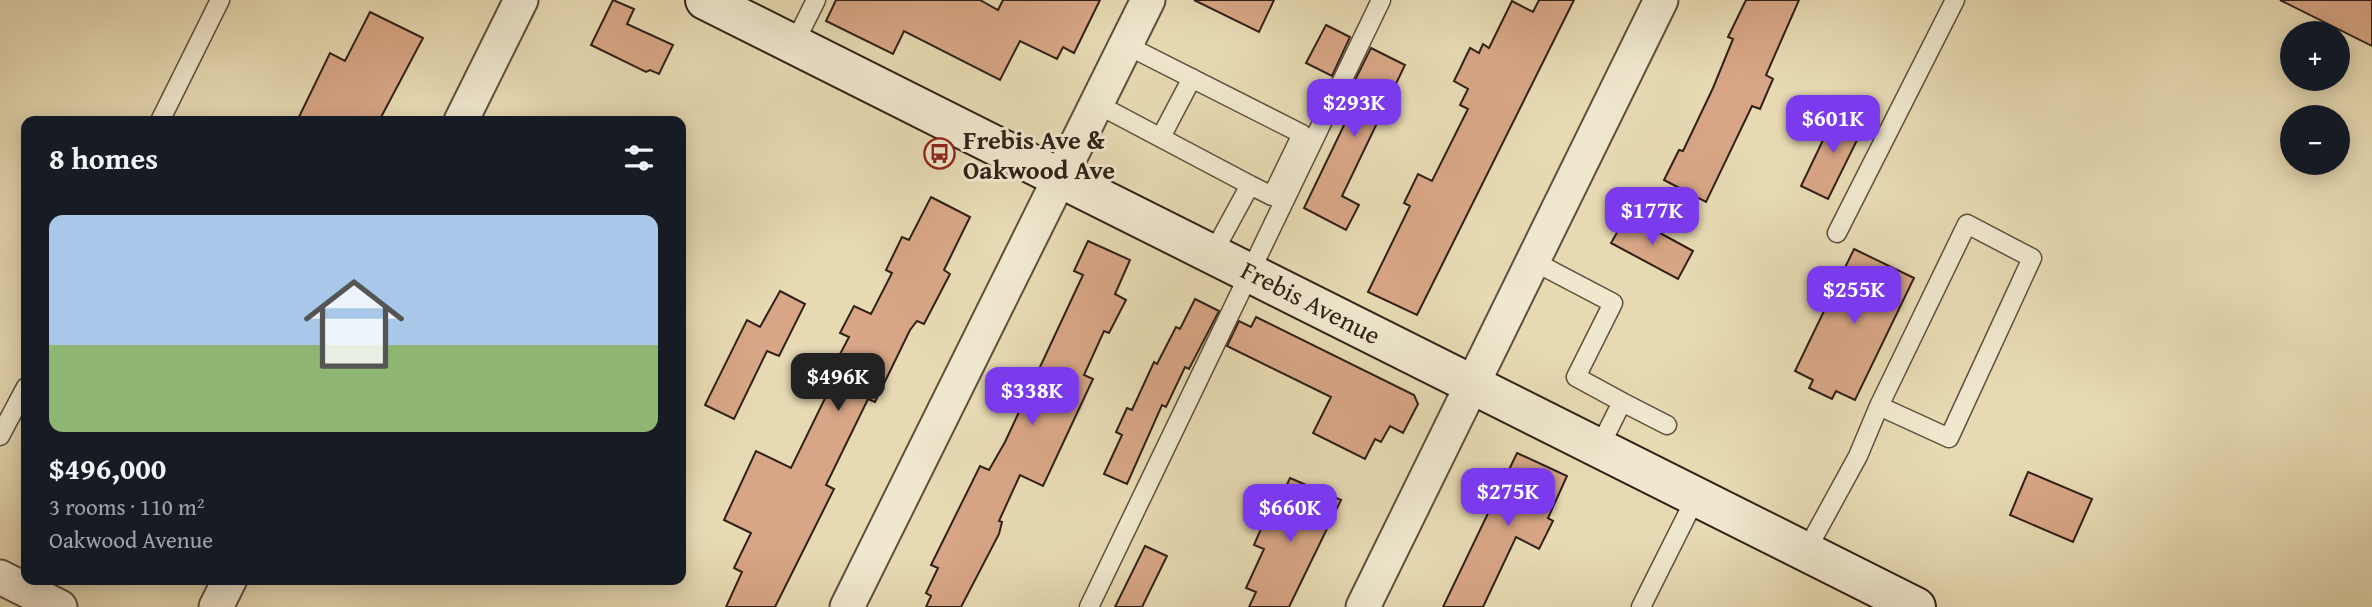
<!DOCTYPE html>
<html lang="en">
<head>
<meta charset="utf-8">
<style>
	body { margin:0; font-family:"Gentium Book Plus",serif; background:#20242c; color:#f1f3f6; height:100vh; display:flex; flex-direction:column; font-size:26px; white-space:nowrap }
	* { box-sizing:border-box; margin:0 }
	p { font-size:23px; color:#9ea1a6 }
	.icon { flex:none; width:38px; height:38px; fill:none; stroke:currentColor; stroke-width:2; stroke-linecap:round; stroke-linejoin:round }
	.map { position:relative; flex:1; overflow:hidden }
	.panel { position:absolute; left:21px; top:116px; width:665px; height:469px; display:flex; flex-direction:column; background:#171b24; border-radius:14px; box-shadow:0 4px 18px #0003 }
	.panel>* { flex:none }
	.fabs { position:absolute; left:2280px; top:21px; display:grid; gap:14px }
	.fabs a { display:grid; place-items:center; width:70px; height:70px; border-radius:50%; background:#171b24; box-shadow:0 4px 18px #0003; font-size:35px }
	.price { position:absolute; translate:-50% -60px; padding:0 16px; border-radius:14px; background:#7c3aed; color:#fff; font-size:23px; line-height:46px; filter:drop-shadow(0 2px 4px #0008) }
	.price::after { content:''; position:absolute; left:50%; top:42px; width:21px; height:16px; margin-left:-10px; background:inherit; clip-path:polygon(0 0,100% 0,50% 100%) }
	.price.selected { background:#222; color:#fff }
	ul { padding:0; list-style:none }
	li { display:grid; align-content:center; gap:14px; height:371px; padding:0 28px }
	li span { display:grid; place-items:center; height:217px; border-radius:14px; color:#555 }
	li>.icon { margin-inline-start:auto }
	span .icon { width:126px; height:126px; fill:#fffc; stroke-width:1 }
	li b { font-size:30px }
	h2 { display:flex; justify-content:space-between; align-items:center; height:84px; padding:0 28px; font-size:30px }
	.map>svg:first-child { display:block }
	.building { fill:#d8a686; stroke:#302117; stroke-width:2 }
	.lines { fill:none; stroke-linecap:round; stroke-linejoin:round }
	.service-casing { stroke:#5e4f3e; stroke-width:21 }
	.minor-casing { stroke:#5e4f3e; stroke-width:37 }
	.secondary-casing { stroke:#302117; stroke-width:42 }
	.service { stroke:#efe7ce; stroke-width:18 }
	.minor { stroke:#efe7ce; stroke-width:33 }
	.secondary { stroke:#efe7ce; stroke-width:38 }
	.labels { text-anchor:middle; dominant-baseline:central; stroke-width:6; stroke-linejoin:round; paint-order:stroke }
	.poi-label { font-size:26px; font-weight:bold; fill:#302117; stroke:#efe7ce; text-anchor:start }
	.street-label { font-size:26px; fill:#302117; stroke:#efe7ce }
</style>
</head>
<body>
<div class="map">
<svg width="2372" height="607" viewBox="0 0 2372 607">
	<rect width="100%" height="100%" fill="#e7dab3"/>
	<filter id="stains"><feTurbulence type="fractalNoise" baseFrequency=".00286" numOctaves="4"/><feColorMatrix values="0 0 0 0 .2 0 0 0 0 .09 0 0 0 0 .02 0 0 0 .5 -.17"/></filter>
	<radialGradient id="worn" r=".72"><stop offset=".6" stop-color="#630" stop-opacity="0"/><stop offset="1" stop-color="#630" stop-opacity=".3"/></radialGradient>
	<path class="building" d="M613,0L634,9L627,24L673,45L659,74L650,70L646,72L591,45Z
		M836,0H980L998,10L1003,0H1100L1074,53L1063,47L1057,59L1020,41L1000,80L904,31L893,54L826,21Z
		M1194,0H1274L1259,32Z
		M1539,0H1574L1417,315L1368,292L1410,206L1404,203L1418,174L1432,181L1468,109L1460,105L1468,89L1454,81L1470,48L1479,53L1483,44L1489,48L1512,1L1533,12Z
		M1746,0H1799L1766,75L1773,79L1760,109L1752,106L1706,202L1664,180L1679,150L1683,151L1713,88L1733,39L1728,37Z
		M2280,0H2372V46Z
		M370,12L423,38L379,121H297L330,53L345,61Z
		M1326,25L1350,37L1332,76L1306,63Z
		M1371,48L1405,65L1342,196L1359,205L1346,230L1304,208L1361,90L1352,86Z
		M1837,111L1864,126L1828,199L1801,186Z
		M931,197L970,217L944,270L950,274L924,324L917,321L910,330L875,402L868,399L826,485L834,489L775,607H726L742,572L734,568L751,533L724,520L756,451L791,468L834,380L828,377L849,337L840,333L854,306L871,314L892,273L886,270L902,237L909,240Z
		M1627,215L1693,251L1678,279L1611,243Z
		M1088,241L1130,260L1115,294L1126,300L1109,333L1104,331L1084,375L1093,379L1043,486L1020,475L999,521L1002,522L999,534L961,607H926L931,596L926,593L938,568L931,565L980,466L989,470L1005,442L1083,275L1074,271Z
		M1854,249L1914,278L1855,400L1836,391L1832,399L1809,388L1813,380L1795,371Z
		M780,291L805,304L779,356L767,351L734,419L705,405L747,320L760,327Z
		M1195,299L1219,311L1189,369L1185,367L1166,407L1162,405L1127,484L1104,474L1122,435L1116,432L1127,408L1132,410L1154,362L1157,364L1176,327L1180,329Z
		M1256,317L1414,395L1418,404L1403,433L1390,426L1381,442L1375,439L1365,459L1313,433L1331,397L1227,346L1239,321L1251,327Z
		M1517,453L1567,476L1548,518L1553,521L1539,549L1516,537L1483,607H1443Z
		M2028,472L2092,499L2073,542L2010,515Z
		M1290,478L1341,500L1289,607H1249L1256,592L1246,588L1264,549L1254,545L1267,515L1272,517Z
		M1145,546L1167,556L1142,607H1115Z"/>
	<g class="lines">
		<defs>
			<path id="service" d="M794,44L816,0
				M1126,45L1302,134L1272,196L1250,185L1213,253
				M1097,104L1250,185
				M160,121L220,0
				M1161,137L1192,78
				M1837,233L1955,0
				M1533,261L1613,303L1576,377L1622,402
				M0,436L26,387
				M1599,448L1622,402L1667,425
				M1805,553L1858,456L1879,406L1949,438L2032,258L1967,224L1879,406
				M1089,607L1381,0
				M1641,607L1696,497"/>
			<path id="minor" d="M461,121L521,0
				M0,577L60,607
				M216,607L230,579
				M847,607L1148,0
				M1363,607L1661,0"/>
			<path id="secondary" d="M705,0L1916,607"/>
		</defs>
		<use href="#service" class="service-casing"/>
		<use href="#minor" class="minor-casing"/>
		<use href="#secondary" class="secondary-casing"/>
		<use href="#service" class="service"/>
		<use href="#minor" class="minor"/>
		<use href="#secondary" class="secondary"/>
	</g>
	<defs>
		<symbol id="bus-ring" viewBox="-11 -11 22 22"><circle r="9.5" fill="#efe7ce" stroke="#8f2418" stroke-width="1.5"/><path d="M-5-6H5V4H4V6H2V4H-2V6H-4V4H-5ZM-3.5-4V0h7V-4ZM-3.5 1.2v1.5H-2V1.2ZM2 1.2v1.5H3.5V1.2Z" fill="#8f2418"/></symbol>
	</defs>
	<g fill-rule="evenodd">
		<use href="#bus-ring" x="922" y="136" width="35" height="35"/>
	</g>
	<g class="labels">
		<g class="poi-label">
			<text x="963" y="139">Frebis Ave &amp;<tspan x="963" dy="30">Oakwood Ave</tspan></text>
		</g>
		<g class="street-label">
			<text transform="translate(1311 302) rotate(27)">Frebis Avenue</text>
		</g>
	</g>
	<rect width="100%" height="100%" filter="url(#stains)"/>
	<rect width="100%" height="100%" fill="url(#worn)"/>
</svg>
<div class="fabs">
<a>+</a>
<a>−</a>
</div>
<b class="price" style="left:1354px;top:139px">$293K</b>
<b class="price" style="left:1833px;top:155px">$601K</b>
<b class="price" style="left:1652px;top:247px">$177K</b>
<b class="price" style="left:1854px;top:326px">$255K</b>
<b class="price selected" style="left:838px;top:413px">$496K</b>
<b class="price" style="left:1032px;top:427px">$338K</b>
<b class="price" style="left:1508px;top:528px">$275K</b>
<b class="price" style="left:1290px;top:544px">$660K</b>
<section class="panel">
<h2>8 homes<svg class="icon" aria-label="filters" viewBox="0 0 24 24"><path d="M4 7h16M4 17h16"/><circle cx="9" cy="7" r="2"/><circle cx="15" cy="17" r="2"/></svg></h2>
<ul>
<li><span style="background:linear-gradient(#a9c7e8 60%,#8fb573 0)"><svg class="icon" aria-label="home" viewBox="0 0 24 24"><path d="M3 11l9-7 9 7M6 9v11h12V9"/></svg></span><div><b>$496,000</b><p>3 rooms · 110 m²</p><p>Oakwood Avenue</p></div></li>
</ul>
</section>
</div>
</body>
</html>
